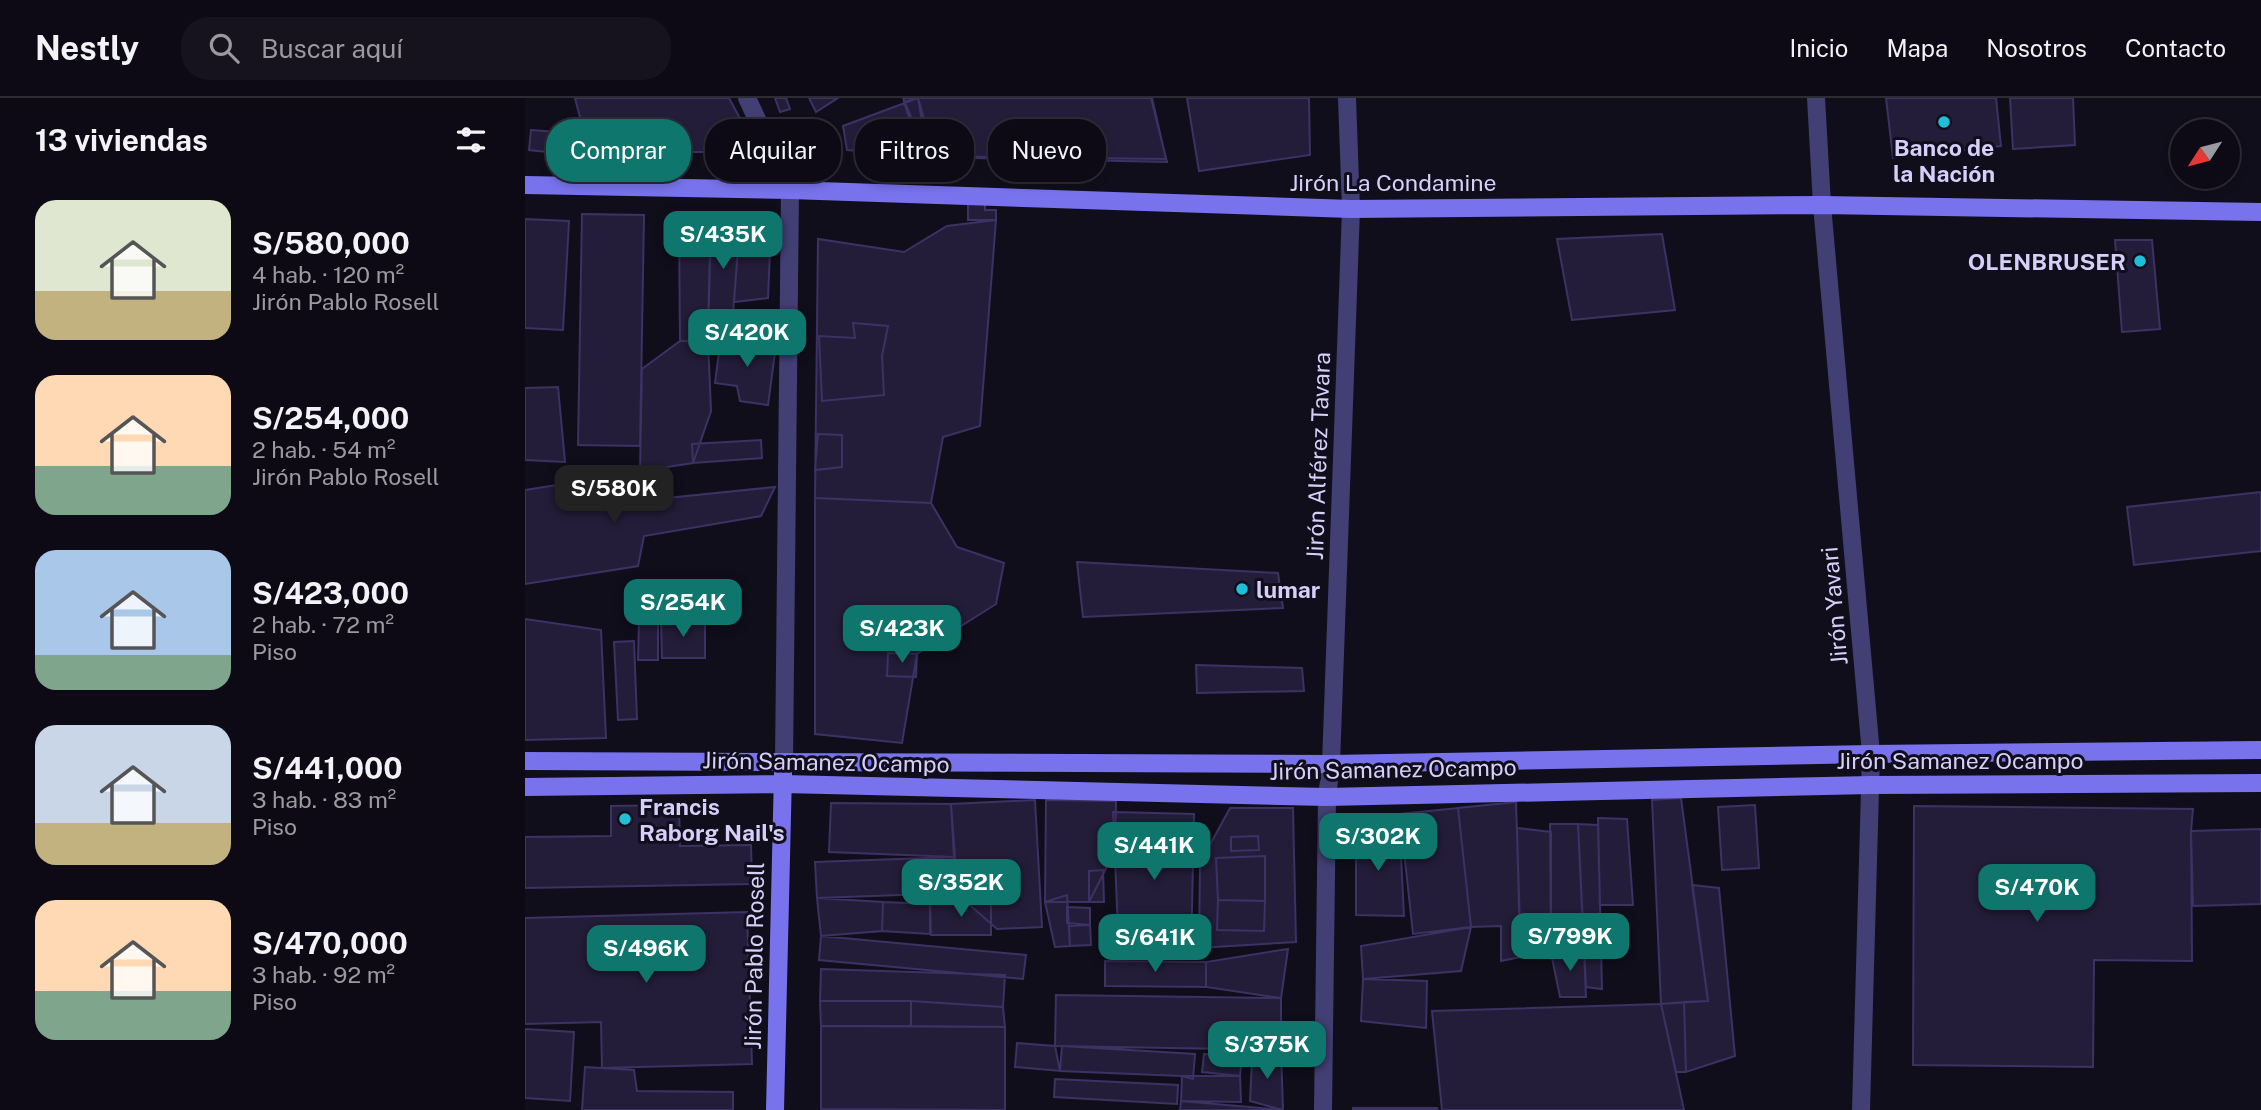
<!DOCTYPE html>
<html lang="es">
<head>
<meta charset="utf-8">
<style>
	body { margin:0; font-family:"Public Sans",sans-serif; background:#16131e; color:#f1f3f6; height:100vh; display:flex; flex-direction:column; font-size:26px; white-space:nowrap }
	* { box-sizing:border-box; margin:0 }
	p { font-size:23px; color:#9a9aa0 }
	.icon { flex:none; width:38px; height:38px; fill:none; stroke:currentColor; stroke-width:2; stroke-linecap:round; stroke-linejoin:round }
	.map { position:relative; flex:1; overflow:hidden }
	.sheet { display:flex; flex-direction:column; background:#0d0a15; width:525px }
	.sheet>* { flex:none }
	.hud { position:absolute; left:21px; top:21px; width:665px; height:63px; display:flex; gap:14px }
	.needle { width:46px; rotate:234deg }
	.fabs { position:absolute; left:1645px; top:21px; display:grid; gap:14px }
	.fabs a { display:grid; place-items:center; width:70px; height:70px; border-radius:50%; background:#0d0a15; box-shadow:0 4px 10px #0003,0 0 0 2px #2d2b34; font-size:35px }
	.price { position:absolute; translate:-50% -60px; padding:0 16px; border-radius:14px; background:#0f766e; color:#fff; font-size:23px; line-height:46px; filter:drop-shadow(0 2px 4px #0008) }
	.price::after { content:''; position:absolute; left:50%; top:42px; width:21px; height:16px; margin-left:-10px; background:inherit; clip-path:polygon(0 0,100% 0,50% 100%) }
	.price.on { background:#222; color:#fff }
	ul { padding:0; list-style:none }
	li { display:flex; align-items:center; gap:21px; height:175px; padding:0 35px }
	li span { display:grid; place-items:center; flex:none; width:196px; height:140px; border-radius:21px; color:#555 }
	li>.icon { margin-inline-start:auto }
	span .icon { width:84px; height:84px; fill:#fffc; stroke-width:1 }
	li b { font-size:30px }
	h2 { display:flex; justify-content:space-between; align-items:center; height:84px; padding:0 35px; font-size:30px }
	.tag { padding:0 24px; border-radius:28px; background:#0d0a15; box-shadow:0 4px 10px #0003,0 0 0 2px #2d2b34; font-size:24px; line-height:63px }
	.tag.on { background:#0f766e; color:#fff }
	header { display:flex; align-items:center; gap:42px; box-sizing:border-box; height:98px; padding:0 35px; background:#0d0a15; border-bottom:2px solid #2d2b34 }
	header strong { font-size:33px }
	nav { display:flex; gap:38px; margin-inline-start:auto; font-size:24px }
	.search { width:490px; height:63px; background:#16131e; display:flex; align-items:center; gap:18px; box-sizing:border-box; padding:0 24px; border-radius:28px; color:#9a9aa0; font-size:26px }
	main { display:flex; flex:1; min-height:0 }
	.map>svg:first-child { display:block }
	.building { fill:#231d3a; stroke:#3c3263; stroke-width:2 }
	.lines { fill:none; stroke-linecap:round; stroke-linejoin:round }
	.street { stroke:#423f75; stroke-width:18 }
	.secondary { stroke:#7873ec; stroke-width:18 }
	.poi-dot { fill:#1dc1d7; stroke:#110e1c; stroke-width:2.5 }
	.labels { text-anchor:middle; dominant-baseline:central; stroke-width:6; stroke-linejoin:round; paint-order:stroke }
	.poi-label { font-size:23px; font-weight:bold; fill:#d5cff9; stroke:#110e1c; text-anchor:start }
	.street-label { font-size:23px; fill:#d5cff9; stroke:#110e1c }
</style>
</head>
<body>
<header>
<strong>Nestly</strong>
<div class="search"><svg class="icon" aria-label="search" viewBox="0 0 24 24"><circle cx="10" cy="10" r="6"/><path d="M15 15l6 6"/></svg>Buscar aquí</div>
<nav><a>Inicio</a><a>Mapa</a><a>Nosotros</a><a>Contacto</a></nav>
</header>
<main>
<section class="sheet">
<h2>13 viviendas<svg class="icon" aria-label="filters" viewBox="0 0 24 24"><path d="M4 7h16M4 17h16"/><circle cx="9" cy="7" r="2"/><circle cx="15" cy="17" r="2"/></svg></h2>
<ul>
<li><span style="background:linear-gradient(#dfe7d0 65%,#c2b280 0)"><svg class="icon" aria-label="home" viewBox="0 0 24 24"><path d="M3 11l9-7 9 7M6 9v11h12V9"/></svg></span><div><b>S/580,000</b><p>4 hab. · 120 m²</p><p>Jirón Pablo Rosell</p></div></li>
<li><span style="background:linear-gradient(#ffd9b3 65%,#7fa58c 0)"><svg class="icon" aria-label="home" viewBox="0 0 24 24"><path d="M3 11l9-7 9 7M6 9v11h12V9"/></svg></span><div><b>S/254,000</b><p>2 hab. · 54 m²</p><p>Jirón Pablo Rosell</p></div></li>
<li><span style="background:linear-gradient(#a9c7e8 75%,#7fa58c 0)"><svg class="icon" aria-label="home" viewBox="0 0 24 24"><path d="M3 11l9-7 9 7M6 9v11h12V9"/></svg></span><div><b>S/423,000</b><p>2 hab. · 72 m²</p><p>Piso</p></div></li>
<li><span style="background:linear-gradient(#c9d6e8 70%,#c2b280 0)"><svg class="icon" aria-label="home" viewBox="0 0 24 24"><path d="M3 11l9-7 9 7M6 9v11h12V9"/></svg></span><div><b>S/441,000</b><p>3 hab. · 83 m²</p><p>Piso</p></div></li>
<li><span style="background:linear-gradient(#ffd9b3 65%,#7fa58c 0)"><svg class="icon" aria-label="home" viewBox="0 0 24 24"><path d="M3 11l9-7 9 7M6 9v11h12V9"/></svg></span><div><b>S/470,000</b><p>3 hab. · 92 m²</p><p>Piso</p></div></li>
</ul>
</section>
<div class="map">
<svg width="1736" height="1012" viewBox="0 0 1736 1012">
	<rect width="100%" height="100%" fill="#110e1c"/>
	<path class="building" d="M50,0H204L233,54H64Z
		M250,0H261L265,11L255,14Z
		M284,0H313L291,14Z
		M378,0H626L642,64L403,59Z
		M393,0L402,31L389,35L379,4Z
		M393,0H627L641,61L403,58Z
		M393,0L403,58L322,52L318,28Z
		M662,0H784L785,57L674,73Z
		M1361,0H1471L1476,48L1368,60Z
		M1485,0H1548L1550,47L1488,51Z
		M6,32L32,34L31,55L4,52Z
		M443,102H460V112H471V122H443Z
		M57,116L119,117L115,348L53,347Z
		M0,121L44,123L38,232L0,230Z
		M186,121L183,243H155L154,122Z
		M186,121L215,125L207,228L183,224Z
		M471,122L455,328L418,339L406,405L290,400L293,141L379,154L422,128Z
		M215,125L246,130L243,200L209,204Z
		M1137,136L1150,212L1047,222L1032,141Z
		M1590,142H1627L1635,231L1597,234Z
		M328,225L363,228L357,258L359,297L297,303L294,238L330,240Z
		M196,239L251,247L243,307L215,303L212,288L190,285Z
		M155,243H183L186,313L168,365L115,373L117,271Z
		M33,289L40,364L0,362V290Z
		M293,336L317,337V369L290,372Z
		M236,342L237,360L168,365L167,346Z
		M82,379L93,405L250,389L236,418L119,438L113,468L0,486V392Z
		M1736,394V453L1609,467L1602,409Z
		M290,400L406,405L432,449L479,465L471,506L392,556L377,645L290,636Z
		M552,464L753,475L758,510L558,519Z
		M0,521L76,532L81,640L0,642Z
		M114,521L133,522V562H113Z
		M180,521V560H137L136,522Z
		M109,543L112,621L93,622L89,544Z
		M363,555L392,556L391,579L362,578Z
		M671,567L777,570L779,593L672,595Z
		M1156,700L1183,903L1136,906L1127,702Z
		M510,702L517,829L472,831L431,795L426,706Z
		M521,702L591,703L590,753L564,804H520Z
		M991,704L996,859L976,863V828L946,829L933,710Z
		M306,705L426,706L430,759L304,754Z
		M154,707L155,748L226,747L227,786L0,790V739L86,738V708Z
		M1230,707L1234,770L1197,772L1193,709Z
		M1389,708L1668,711L1666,733L1667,863L1569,862L1568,969L1388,967Z
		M705,710H768L771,844L674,850L675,765Z
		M933,710L946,829L888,836L875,716Z
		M588,714L669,716L666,858L594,855Z
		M1073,720L1102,721L1108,807H1075Z
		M831,724L875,738L879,818L831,817Z
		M1025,726H1053L1059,852L1026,855Z
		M1053,726L1073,727L1077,891L1061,889Z
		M992,730L1026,734V855L995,853Z
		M1736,731V806L1668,808L1666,733Z
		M733,738L734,752L706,753V739Z
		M740,758V803L693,802L691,760Z
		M430,759L431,795L292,800L290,764Z
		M578,772L579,804H564V773Z
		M1167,787L1194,790L1210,958L1161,974L1159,904L1183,903Z
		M542,797L545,848L530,849L520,804Z
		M292,800L358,804L357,833L296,838Z
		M693,802L740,803L739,833L692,832Z
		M358,804L405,806V836L357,833Z
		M405,806H466V837H406Z
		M542,809L565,810V827L542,825Z
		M222,814L227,966L77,970L76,924L0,926V820Z
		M565,827L566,847L545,848L544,828Z
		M946,829L936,873L838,881L836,848Z
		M296,838L501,857L498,881L294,862Z
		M763,851L756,900L681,889V864Z
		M1059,852L1061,899H1035L1026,855Z
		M580,863L681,864V889L580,888Z
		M296,871L480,877L478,909L386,903H295Z
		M838,881L902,883L901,930L836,923Z
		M531,897L756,900V952L530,948Z
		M295,903H386V928H296Z
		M386,903L478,909L480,929L386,928Z
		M1159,904L1161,974H1151L1136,906Z
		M1136,906L1159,1012H917L907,913Z
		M296,928L480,929V1012L296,1011Z
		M0,931L49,934L45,1003L0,1000Z
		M492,945L530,948L535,973L490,969Z
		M537,948L670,956L668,981L657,978L535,973Z
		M756,952L758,1012L725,1003L727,962Z
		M679,956L717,959L715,978L677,974Z
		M60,969L109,972L112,993L208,994V1012H57Z
		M657,978H715L716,1004L656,1003Z
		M530,981L653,987L652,1006L529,999Z
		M656,1003L758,1012H655Z
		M828,1010H912L913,1012H828Z"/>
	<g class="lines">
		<path class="street" d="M222,0L265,92L259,664
			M1291,0L1297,107L1346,656L1336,1012
			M798,1012L802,699L806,666L826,111L822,0"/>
		<path class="secondary" d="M0,87L265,92L826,111L1297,107L1736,114
			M0,663L806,666L1346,656L1736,652
			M0,689L258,686L802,699L1346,687L1736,685
			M250,1012L258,675"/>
	</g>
	<g class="poi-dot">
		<circle cx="1419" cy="24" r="7"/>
		<circle cx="1615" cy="163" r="7"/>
		<circle cx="717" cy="491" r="7"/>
		<circle cx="100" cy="721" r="7"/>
	</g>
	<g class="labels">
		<g class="poi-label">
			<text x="1419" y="49" text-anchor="middle">Banco de<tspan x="1419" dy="26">la Nación</tspan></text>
			<text x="1601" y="163" text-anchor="end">OLENBRUSER</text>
			<text x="731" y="491">lumar</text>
			<text x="114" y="708">Francis<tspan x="114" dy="26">Raborg Nail's</tspan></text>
		</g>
		<g class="street-label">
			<text x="868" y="84">Jirón La Condamine</text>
			<text transform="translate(793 358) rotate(-88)">Jirón Alférez Tavara</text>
			<text transform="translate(1309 508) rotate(-95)">Jirón Yavari</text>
			<text x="1435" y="662">Jirón Samanez Ocampo</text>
			<text transform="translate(301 664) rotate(1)">Jirón Samanez Ocampo</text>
			<text transform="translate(868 671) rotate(-1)">Jirón Samanez Ocampo</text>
			<text transform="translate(229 858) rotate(-89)">Jirón Pablo Rosell</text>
		</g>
	</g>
</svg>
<div class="fabs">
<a><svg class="needle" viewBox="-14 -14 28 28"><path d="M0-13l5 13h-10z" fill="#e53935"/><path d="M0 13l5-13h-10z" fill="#9a9aa0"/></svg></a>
</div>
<b class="price" style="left:198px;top:173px">S/435K</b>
<b class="price" style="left:222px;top:271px">S/420K</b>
<b class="price on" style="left:89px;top:427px">S/580K</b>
<b class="price" style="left:158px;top:541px">S/254K</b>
<b class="price" style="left:377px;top:567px">S/423K</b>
<b class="price" style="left:853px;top:775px">S/302K</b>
<b class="price" style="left:629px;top:784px">S/441K</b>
<b class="price" style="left:436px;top:821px">S/352K</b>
<b class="price" style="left:1512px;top:826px">S/470K</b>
<b class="price" style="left:1045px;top:875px">S/799K</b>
<b class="price" style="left:630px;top:876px">S/641K</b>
<b class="price" style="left:121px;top:887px">S/496K</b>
<b class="price" style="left:742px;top:983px">S/375K</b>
<div class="hud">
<a class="tag on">Comprar</a>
<a class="tag">Alquilar</a>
<a class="tag">Filtros</a>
<a class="tag">Nuevo</a>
</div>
</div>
</main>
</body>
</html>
